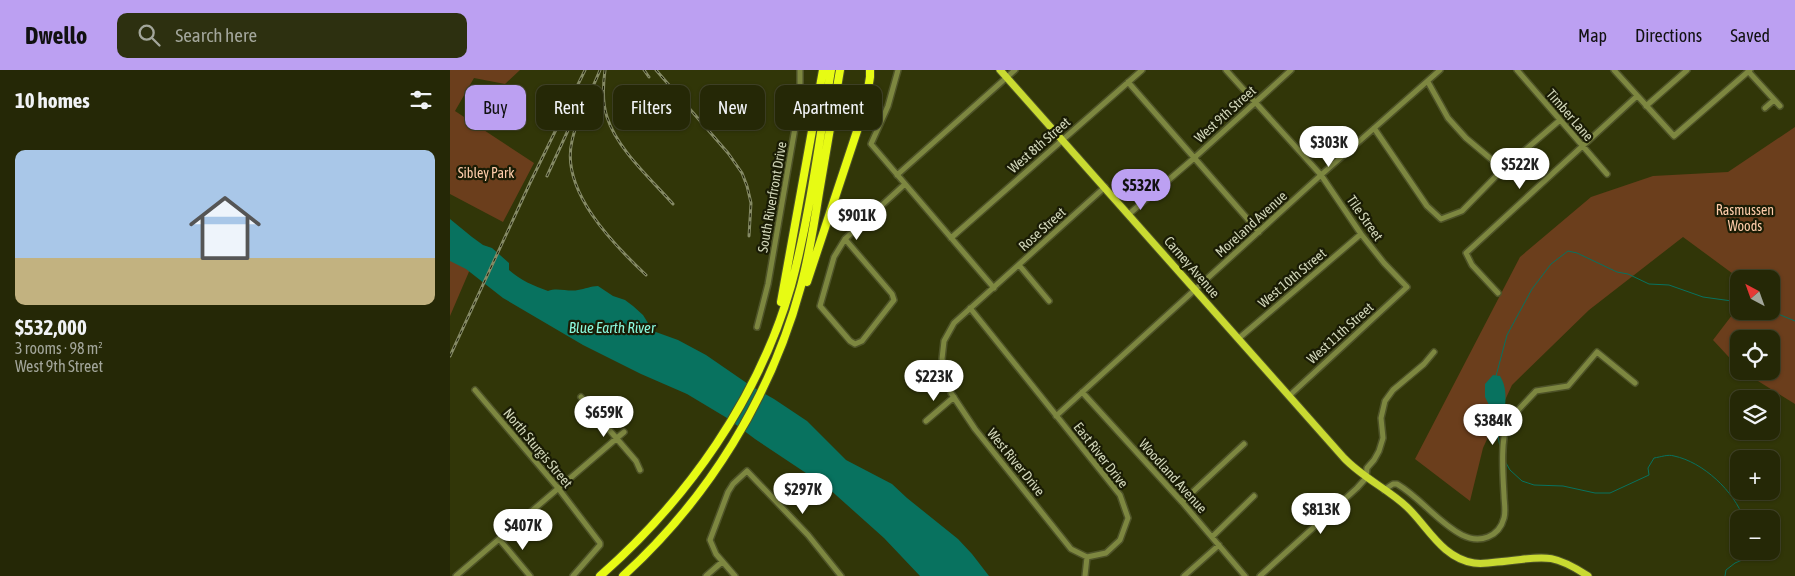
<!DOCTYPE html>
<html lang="en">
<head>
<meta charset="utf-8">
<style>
	body { margin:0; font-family:"Asap Condensed",sans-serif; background:#2d3010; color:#f1f3f6; height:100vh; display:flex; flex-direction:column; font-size:19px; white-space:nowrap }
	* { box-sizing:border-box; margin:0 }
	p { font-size:16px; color:#a3a69b }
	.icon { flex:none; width:28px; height:28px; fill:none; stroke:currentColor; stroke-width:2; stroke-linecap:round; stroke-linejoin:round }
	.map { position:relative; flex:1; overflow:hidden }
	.drawer { display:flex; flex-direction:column; background:#252806; width:450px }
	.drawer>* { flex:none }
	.hud { position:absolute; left:15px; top:15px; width:475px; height:45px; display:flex; gap:10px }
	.needle { width:32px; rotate:319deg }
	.controls { position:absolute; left:1280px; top:200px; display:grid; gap:10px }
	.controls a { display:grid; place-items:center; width:50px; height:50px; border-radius:10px; background:#252806; box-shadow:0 1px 4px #0004,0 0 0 1px #424428; font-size:25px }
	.price { position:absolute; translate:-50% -42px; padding:0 11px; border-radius:18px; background:#fff; color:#222; font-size:16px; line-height:32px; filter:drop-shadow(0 1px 2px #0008) }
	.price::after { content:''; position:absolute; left:50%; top:30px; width:15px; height:11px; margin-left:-8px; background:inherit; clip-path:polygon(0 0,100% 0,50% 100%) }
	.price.selected { background:#bca0f2; color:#111 }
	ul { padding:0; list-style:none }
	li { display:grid; align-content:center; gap:10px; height:265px; padding:0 15px }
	li span { display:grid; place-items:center; height:155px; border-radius:10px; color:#555 }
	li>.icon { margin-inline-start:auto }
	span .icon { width:90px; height:90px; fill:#fffc; stroke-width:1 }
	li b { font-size:21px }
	h2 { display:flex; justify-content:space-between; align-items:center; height:60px; padding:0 15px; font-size:21px }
	.tag { padding:0 18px; border-radius:10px; background:#252806; box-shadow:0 1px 4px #0004,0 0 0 1px #424428; font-size:18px; line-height:45px }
	.tag.selected { background:#bca0f2; color:#111 }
	header { display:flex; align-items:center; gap:30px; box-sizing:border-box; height:70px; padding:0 25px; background:#bca0f2; color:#111 }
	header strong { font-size:24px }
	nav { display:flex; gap:28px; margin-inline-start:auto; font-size:18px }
	.search { width:350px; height:45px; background:#2d3010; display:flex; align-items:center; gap:12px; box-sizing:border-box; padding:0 18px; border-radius:10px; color:#a3a69b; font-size:19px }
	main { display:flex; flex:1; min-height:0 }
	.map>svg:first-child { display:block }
	.green { fill:#6b3e1c }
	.water { fill:#08725f }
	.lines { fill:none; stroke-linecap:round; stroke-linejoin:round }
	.stream { stroke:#08725f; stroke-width:1 }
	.minor-casing { stroke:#4e5328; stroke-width:8 }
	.major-casing { stroke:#4e5328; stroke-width:9 }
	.highway-casing { stroke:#4e5328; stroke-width:10 }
	.minor { stroke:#7d8740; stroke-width:5 }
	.major { stroke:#c9da31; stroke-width:7 }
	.highway { stroke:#e7fb14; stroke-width:8 }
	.rail-casing { stroke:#858a65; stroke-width:3 }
	.rail { stroke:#1a1c05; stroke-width:1; stroke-dasharray:4; stroke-linecap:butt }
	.labels { text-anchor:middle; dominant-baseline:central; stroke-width:4.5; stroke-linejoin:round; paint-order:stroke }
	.street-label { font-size:14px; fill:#d1d6b9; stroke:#1a1c05 }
	.park-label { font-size:14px; fill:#feccaa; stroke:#1a1c05 }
	.water-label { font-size:15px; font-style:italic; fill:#8bf8dc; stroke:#1a1c05 }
</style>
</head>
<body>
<header>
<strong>Dwello</strong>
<div class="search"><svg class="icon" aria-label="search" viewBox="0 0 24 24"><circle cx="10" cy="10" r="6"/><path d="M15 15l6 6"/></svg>Search here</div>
<nav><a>Map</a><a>Directions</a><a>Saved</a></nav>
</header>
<main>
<section class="drawer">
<h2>10 homes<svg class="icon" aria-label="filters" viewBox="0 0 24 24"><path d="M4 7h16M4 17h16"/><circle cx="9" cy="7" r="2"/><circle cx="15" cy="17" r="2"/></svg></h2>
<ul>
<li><span style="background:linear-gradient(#a9c7e8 70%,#c2b280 0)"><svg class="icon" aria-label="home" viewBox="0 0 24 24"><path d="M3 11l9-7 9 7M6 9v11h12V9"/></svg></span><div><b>$532,000</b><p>3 rooms · 98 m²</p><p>West 9th Street</p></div></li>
</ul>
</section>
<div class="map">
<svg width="1345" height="506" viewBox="0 0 1345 506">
	<rect width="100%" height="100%" fill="#313608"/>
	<path class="green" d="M0,0H70L55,14L24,8L5,41L84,93L53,152L0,124Z
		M1345,57V334L1292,301H1321V269H1289V298L1263,270L1289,236V241H1321V209H1290L1233,167L1139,240L1062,315L1033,378L1020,431L965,389L1070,187L1141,127L1203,106L1278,102Z
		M0,182L21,197L0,246Z"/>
	<path class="water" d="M0,149L22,167L33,175L42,178L59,193V200C70,210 84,216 98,221C107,217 118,222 128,220C135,219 141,216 148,216L163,226L175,230L183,236L193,245L203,261L228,270L256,285L301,316L324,329L357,351L396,390L442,414L457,428L508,469L522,484L539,506H470L434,468L377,417L305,369L277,348L237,324L191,304L133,275L53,228L16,199L0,191Z
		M1043,305L1050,306C1056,316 1056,325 1055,337L1046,340L1041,339L1035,327V314Z"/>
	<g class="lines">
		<path class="stream" d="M1321,241L1345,251
			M1046,306L1057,265L1082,219L1101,194L1118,181L1127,183L1167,202L1178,204L1199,214L1219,215L1253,227L1289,232
			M1043,339L1051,382
			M1056,393L1060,400L1072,411L1084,415L1113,416L1145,423H1160L1199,405L1198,398L1204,388C1211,387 1218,384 1224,386C1253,392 1284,421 1294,449
			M1275,506L1276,500L1285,493L1297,488L1301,481"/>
		<defs>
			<path id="minor" d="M448,0L438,36L421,74L544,218
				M776,0L871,105L911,164L934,193L957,217L839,326
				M1067,0L1157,104
				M1164,0L1224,66L1300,0
				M1298,1L1330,36
				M678,12L809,162
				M978,12L998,48L1016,68L1053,99
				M1196,36L1237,0
				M1315,38L1324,30
				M924,58L977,136L991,149L1012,141L1053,99L1110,50
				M447,105L565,0
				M679,144L743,89L841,0
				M501,168L692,0
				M395,169L442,224L444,230L412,271L405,274L400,271L370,236L384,187L395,169L455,114
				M569,195L599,231
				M1048,223L1022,195L1016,183L1187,26
				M520,238L670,425L678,448L670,470L656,483L637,487L621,479L525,359L501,323L492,289L494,271L504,253L655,117
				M307,257L318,214L350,29V0
				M788,269L911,164
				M25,320L108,418L150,473V475L123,506
				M632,322L732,432L795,506
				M131,327L186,391L190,400
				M606,346L871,105L990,0
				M476,351L504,327
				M934,420L943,414H947C971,428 987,452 1012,465C1030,474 1049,467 1054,448C1056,441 1054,432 1054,425C1053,407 1050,368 1058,353C1065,342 1077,331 1086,321L1118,316L1147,282L1185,313
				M732,432L794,374
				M762,467L804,426
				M49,469L80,506
				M6,506L174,362
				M256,506L272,492
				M285,506L266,484L260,470L278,422L283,414L297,401L358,465L391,506
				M635,506L637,487
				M734,506L769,475
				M810,506L907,418L916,408L917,398L924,390L929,381L933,368L931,348L935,331L943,320L974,294L984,282"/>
			<path id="major" d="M550,0L894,388C913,408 938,419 957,437C978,457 992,488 1024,493C1031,494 1040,493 1047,492C1090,489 1097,479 1138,506"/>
			<path id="highway" d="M357,212L415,37L420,7V0
				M331,232L373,0
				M150,506C237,430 309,328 341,216C360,145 369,72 381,0
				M173,506C258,429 321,327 351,216C359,186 364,155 369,123C376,82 383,41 390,0"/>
		</defs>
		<use href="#minor" class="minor-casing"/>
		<use href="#major" class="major-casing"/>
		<use href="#highway" class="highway-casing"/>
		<use href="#minor" class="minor"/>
		<use href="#major" class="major"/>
		<use href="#highway" class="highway"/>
		<defs>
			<path id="rail" d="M150,0C141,23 127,46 122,71C110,120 163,174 196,205
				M155,0C153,15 152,32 157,47C167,79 201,109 223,134
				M194,0L199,7
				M206,0L278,83L292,103L297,116L301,133L299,166
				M97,106L120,56
				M0,286L80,113L135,0"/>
		</defs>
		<use href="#rail" class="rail-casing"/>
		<use href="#rail" class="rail"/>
	</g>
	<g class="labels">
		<g class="street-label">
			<text transform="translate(775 44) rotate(-42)">West 9th Street</text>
			<text transform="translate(1120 45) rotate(49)">Timber Lane</text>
			<text transform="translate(589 75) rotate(-41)">West 8th Street</text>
			<text transform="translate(322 127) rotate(-80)">South Riverfront Drive</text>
			<text transform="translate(915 148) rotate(55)">Tile Street</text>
			<text transform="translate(801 154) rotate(-42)">Moreland Avenue</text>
			<text transform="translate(592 159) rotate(-42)">Rose Street</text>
			<text transform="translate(742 197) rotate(49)">Carney Avenue</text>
			<text transform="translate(842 208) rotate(-40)">West 10th Street</text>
			<text transform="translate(890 263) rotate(-42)">West 11th Street</text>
			<text transform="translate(88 378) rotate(50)">North Sturgis Street</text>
			<text transform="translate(651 385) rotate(52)">East River Drive</text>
			<text transform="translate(566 392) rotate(51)">West River Drive</text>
			<text transform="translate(723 406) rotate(48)">Woodland Avenue</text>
		</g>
		<g class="park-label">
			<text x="36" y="103">Sibley Park</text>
			<text x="1295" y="140">Rasmussen<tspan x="1295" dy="16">Woods</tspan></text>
		</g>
		<g class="water-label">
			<text x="162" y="257">Blue Earth River</text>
		</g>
	</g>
</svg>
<div class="controls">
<a><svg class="needle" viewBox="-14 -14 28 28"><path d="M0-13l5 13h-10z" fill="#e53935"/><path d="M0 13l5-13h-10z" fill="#a3a69b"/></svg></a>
<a><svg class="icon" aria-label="locate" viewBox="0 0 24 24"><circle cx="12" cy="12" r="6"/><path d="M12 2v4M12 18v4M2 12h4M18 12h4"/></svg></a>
<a><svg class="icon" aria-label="layers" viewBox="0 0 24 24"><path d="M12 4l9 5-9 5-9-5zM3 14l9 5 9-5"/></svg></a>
<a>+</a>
<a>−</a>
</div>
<b class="price" style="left:879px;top:98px">$303K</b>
<b class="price" style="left:1070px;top:120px">$522K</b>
<b class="price selected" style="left:691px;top:141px">$532K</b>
<b class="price" style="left:407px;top:171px">$901K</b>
<b class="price" style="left:484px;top:332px">$223K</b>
<b class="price" style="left:154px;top:368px">$659K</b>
<b class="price" style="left:1043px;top:376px">$384K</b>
<b class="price" style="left:353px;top:445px">$297K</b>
<b class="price" style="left:871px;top:465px">$813K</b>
<b class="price" style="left:73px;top:481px">$407K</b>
<div class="hud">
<a class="tag selected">Buy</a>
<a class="tag">Rent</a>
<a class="tag">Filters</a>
<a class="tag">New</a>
<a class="tag">Apartment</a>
</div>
</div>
</main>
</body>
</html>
